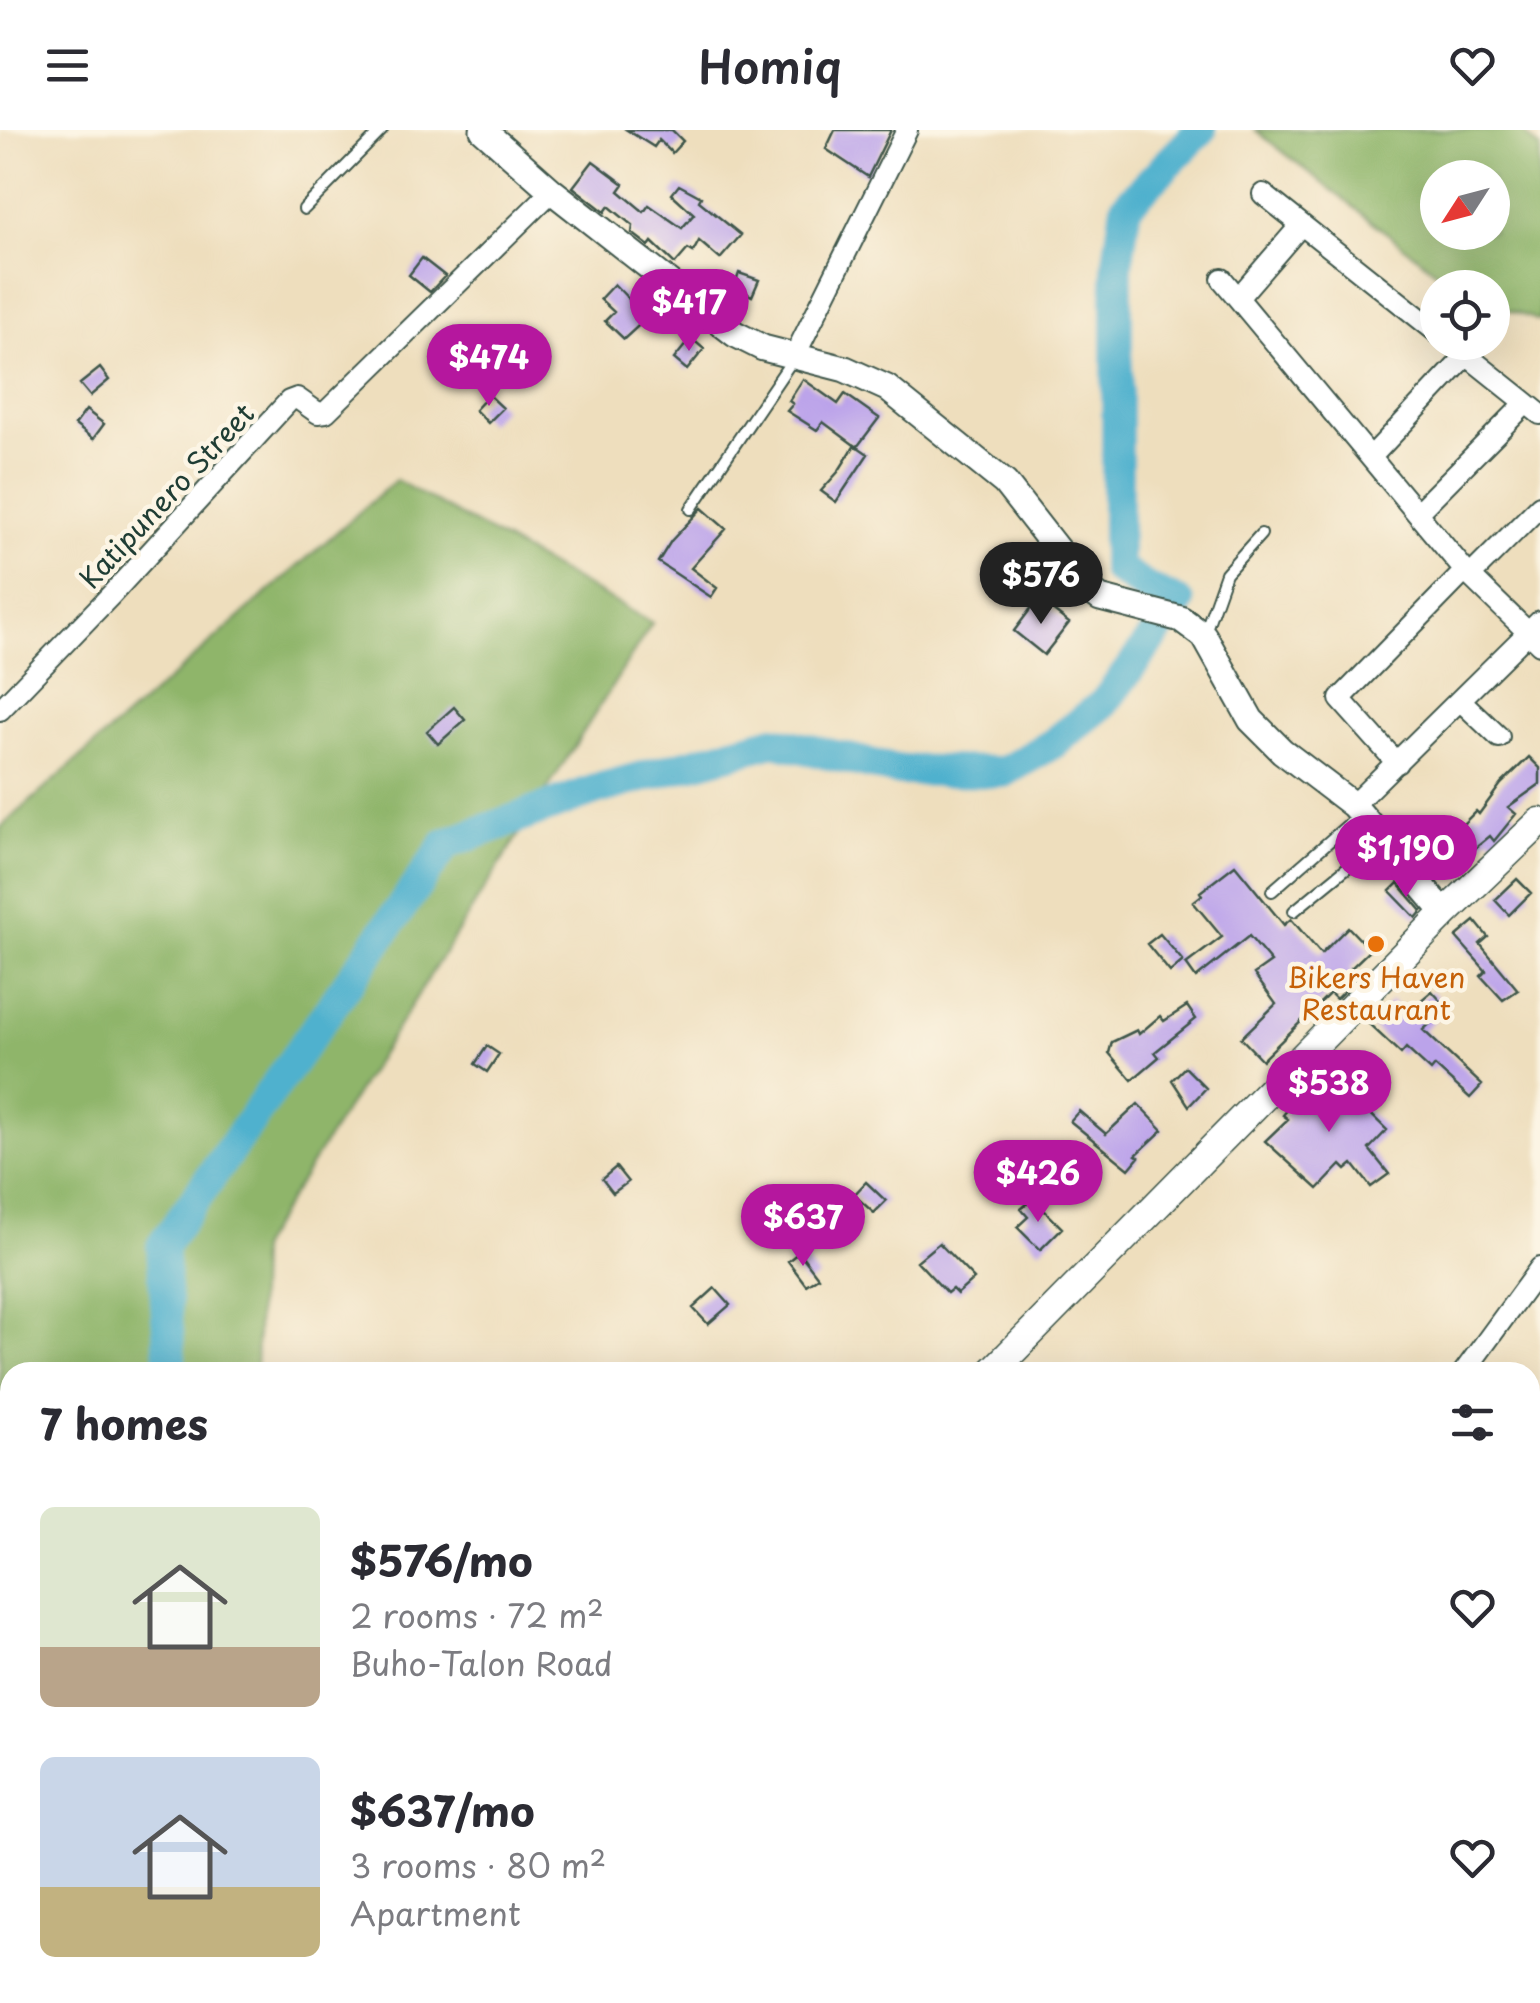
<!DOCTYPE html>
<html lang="en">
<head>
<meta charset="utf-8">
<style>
	body { margin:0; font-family:"Playpen Sans",sans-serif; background:#f2f2f3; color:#2b2b33; height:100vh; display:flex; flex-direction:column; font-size:38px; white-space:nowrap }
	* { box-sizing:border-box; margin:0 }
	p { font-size:32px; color:#7c7c81 }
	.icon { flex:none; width:55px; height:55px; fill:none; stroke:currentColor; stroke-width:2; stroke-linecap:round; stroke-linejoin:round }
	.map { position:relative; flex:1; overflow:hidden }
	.side { position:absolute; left:0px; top:1232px; width:1540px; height:642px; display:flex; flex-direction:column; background:#fff; border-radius:30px 30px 0 0; box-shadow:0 10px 40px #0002 }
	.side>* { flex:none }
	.needle { width:65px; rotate:234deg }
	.controls { position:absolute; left:1420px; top:30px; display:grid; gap:20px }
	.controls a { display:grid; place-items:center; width:90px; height:90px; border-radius:50%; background:#fff; box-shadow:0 10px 40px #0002; font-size:50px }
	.price { position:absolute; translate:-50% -85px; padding:0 22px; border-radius:35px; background:#b5179e; color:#fff; font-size:32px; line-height:65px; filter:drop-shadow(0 2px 5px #0008) }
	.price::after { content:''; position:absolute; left:50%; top:60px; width:30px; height:22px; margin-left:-15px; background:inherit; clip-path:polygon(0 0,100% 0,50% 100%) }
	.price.current { background:#222; color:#fff }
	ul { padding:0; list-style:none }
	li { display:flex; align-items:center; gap:30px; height:250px; padding:0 40px }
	li span { display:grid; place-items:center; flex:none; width:280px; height:200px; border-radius:15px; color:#555 }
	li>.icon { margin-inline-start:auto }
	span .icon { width:120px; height:120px; fill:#fffc; stroke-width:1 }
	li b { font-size:42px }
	h2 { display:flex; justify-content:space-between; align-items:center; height:120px; padding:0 40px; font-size:42px }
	header { display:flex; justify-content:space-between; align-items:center; height:130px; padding:0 40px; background:#fff; font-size:45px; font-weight:600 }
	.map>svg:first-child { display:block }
	.forest { fill:#8fb56a; stroke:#57794f; stroke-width:2.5; fill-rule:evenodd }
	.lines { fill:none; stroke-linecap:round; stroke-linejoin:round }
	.river { stroke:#4fb1ce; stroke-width:32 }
	.building { fill:#bba3ea }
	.service-casing { stroke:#3e5549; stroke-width:14 }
	.minor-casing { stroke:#3e5549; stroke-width:24 }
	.tertiary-casing { stroke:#3e5549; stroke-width:29 }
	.secondary-casing { stroke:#3e5549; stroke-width:31 }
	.service { stroke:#fff; stroke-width:10 }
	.minor { stroke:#fff; stroke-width:20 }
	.tertiary { stroke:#fff; stroke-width:25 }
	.secondary { stroke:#fff; stroke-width:28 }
	.food-dot { fill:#e8710a; stroke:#fcf5e5; stroke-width:4 }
	.labels { text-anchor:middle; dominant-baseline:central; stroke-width:9; stroke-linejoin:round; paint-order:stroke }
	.street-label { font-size:28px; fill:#1f3d34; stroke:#fcf5e5 }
	.food-label { font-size:28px; fill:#c56008; stroke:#fcf5e5 }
</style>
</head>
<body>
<header><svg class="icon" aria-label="menu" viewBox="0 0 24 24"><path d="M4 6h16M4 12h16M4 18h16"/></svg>Homiq<svg class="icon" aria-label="heart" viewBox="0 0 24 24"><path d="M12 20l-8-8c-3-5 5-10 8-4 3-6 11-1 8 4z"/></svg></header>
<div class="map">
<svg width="1540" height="1873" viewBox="0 0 1540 1873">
	<rect width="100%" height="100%" fill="#fcf5e5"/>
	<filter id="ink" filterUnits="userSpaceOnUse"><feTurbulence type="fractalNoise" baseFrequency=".01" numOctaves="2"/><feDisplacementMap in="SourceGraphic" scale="20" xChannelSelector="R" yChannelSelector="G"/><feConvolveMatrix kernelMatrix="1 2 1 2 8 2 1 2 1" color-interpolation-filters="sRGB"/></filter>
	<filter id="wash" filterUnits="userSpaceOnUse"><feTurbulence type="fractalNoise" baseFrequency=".0048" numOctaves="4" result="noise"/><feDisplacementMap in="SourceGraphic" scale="40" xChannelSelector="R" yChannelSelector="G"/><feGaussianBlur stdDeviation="2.25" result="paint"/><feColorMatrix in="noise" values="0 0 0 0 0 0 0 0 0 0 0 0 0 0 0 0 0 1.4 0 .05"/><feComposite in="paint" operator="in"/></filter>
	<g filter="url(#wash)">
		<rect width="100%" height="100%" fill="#eedebd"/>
		<path class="forest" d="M1255,0H1522L1540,19V191L1493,175L1492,158L1456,157ZM1438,48H1492V102H1438Z
			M396,350L652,493L259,1117L256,1242H10V1794L0,1801V698Z
			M1540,1449V1873H1491L1490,1865H1530V1463Z"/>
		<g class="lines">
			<path class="river" d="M171,1242L162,1116L446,714L598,659L774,611L895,640L1004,642L1054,613L1104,573L1179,473L1146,458L1117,439V136L1126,76L1201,0
				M0,1598L10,1588"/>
		</g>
		<g id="blocks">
			<path class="building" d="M627,0H672L683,11L672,23L659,10L654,17Z
				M835,0H891L868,47L826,19Z
				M593,31L624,54L619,61L644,82L649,75L682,98L694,84L672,64L679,55L701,67L699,71L741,105L720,129L699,111L693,122L688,119L675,134L652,112L649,116L632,103L633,96L609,76L605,82L573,57Z
				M422,128L445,146L430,162L409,145Z
				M739,143L759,150L752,166L734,158Z
				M614,154L647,188L624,209L605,191L614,182L600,169Z
				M691,208L704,219L687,240L674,229Z
				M100,238L109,250L90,266L80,254Z
				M803,249L838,274L845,264L879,288L857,317L823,292L817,300L787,281L793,274L789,271Z
				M489,265L503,278L488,293L475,280Z
				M86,280L104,294L93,309L75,295Z
				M855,315L868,324L836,372L821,361L838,342Z
				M702,378L726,399L691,438L717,458L711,467L658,432L671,411Z
				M1038,469L1069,493L1044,525L1014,501Z
				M454,577L465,590L438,614L427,601Z
				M1529,627L1540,638V654L1508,677L1516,684L1494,711L1490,706L1439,748L1424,733L1476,681L1479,684L1501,654Z
				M1235,735L1284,795L1291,789L1321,824L1348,797L1370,820L1350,839L1358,847L1336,869L1330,863L1262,930L1241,908L1276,874L1254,844L1271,832L1249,806L1196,848L1186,834L1222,807L1193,772L1202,765L1200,762Z
				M1517,749L1531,763L1509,785L1495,770Z
				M1398,753L1422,781L1416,788L1390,761Z
				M1475,791L1488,807L1480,814L1518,860L1503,870L1481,846L1486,841L1456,807Z
				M1160,804L1183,831L1170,842L1147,814Z
				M1432,861L1447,878L1423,900L1482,955L1470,968L1435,936L1431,941L1406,918L1401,924L1369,894L1391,871L1405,884Z
				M1187,876L1196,889L1155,922L1159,927L1132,950L1109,923L1112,912L1137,900L1139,904L1160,886L1164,891Z
				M487,916L499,924L487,942L475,934Z
				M1185,937L1206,958L1189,976L1172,950Z
				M1327,941L1387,1000L1369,1019L1389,1044L1371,1057L1353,1034L1346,1040L1341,1035L1318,1059L1265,1011L1288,989L1283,985L1301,964L1304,966Z
				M1138,974L1163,1000L1136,1025L1139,1027L1129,1039L1070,991L1079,981L1106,1004Z
				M616,1037L628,1052L613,1063L602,1049Z
				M866,1052L886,1071L874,1083L854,1065Z
				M1033,1069L1062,1098L1040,1120L1017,1097L1028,1087L1021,1079Z
				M939,1113L974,1149L957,1164L952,1159L947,1163L917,1131Z
				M799,1122L818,1147L806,1155L788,1131Z
				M715,1158L730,1175L708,1194L693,1178Z"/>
		</g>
	</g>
	<g filter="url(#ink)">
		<use href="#blocks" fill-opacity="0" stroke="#3e5549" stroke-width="2.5"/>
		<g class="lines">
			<defs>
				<path id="service" d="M304,79L382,0
					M691,379L795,226
					M1204,505L1226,443L1261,404
					M1272,761L1358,686
					M1294,781L1382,709"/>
				<path id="minor" d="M1263,64L1438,203
					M1222,149L1465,441L1540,514
					M1238,168L1301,95
					M1450,212L1540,284
					M795,225L907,0
					M1371,327L1466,226
					M1417,383L1526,273
					M1470,446L1540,376
					M1460,570L1499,607
					M0,580L112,464L289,271L297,268L318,283L326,282L552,61
					M1397,633L1340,569L1465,441
					M1353,675L1540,491
					M1464,1242L1540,1138
					M882,1873L892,1865"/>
				<path id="tertiary" d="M483,0L552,61L735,204L763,218L845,239L887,258L1005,353L1087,458L1100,468L1181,489L1204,506L1251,590L1282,621L1353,675L1445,783"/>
				<path id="secondary" d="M992,1242L1445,783L1540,692
					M361,1873L369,1865"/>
			</defs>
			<use href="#service" class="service-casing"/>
			<use href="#minor" class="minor-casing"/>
			<use href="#tertiary" class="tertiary-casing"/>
			<use href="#secondary" class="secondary-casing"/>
			<use href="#service" class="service"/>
			<use href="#minor" class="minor"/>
			<use href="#tertiary" class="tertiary"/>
			<use href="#secondary" class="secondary"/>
		</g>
	</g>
	<circle class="food-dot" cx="1376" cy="814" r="10"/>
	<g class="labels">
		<g class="street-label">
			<text transform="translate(166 365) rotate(-47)">Katipunero Street</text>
		</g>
		<g class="food-label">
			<text x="1376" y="846">Bikers Haven<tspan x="1376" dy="32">Restaurant</tspan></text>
		</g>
	</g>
</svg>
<div class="controls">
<a><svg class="needle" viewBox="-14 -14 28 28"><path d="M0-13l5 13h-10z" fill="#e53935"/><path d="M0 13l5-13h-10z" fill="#7c7c81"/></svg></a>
<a><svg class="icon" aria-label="locate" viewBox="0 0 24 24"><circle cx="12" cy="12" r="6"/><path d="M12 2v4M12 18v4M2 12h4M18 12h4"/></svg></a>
</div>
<b class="price" style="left:689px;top:224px">$417</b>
<b class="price" style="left:489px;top:279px">$474</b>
<b class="price current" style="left:1041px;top:497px">$576</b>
<b class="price" style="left:1406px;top:770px">$1,190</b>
<b class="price" style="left:1329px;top:1005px">$538</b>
<b class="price" style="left:1038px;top:1095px">$426</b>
<b class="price" style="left:803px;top:1139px">$637</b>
<section class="side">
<h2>7 homes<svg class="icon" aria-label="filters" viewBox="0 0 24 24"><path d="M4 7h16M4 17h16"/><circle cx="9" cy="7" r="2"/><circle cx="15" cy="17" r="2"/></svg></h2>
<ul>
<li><span style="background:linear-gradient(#dfe7d0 70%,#b9a48a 0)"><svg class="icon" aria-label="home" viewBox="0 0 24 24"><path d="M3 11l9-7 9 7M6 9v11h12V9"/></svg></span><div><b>$576/mo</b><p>2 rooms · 72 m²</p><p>Buho-Talon Road</p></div><svg class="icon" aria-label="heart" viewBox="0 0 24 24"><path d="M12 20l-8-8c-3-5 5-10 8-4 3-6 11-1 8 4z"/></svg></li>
<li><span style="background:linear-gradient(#c9d6e8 65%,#c2b280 0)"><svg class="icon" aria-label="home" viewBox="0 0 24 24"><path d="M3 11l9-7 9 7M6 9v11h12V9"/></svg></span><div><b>$637/mo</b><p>3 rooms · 80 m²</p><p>Apartment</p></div><svg class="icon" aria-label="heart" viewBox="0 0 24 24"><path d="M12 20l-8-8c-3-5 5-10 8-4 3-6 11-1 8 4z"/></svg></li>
</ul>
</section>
</div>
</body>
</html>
